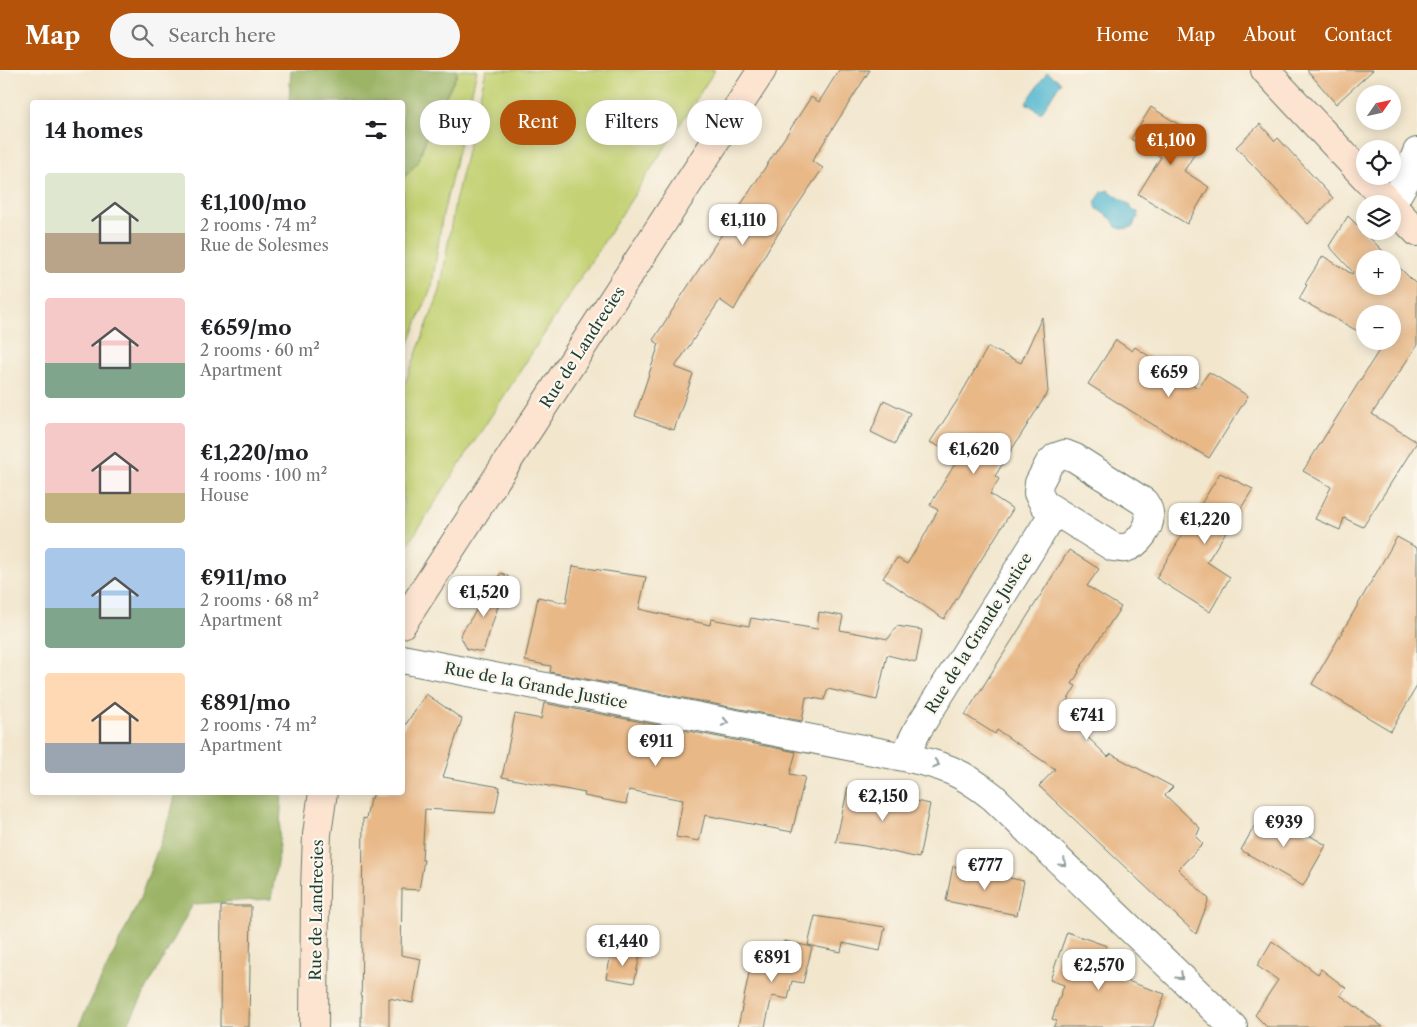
<!DOCTYPE html>
<html lang="en">
<head>
<meta charset="utf-8">
<style>
	body { margin:0; font-family:"Libre Caslon Text",serif; background:#f6f6f6; color:#202124; height:100vh; display:flex; flex-direction:column; font-size:19px; white-space:nowrap }
	* { box-sizing:border-box; margin:0 }
	p { font-size:16px; color:#757577 }
	.icon { flex:none; width:28px; height:28px; fill:none; stroke:currentColor; stroke-width:2; stroke-linecap:round; stroke-linejoin:round }
	.map { position:relative; flex:1; overflow:hidden }
	.panel { position:absolute; left:30px; top:30px; width:375px; height:695px; display:flex; flex-direction:column; background:#fff; border-radius:5px; box-shadow:0 2px 12px #0003 }
	.panel>* { flex:none }
	.guide { position:absolute; left:420px; top:30px; width:475px; height:45px; display:flex; gap:10px }
	.needle { width:32px; rotate:56deg }
	.fabs { position:absolute; left:1356px; top:15px; display:grid; gap:10px }
	.fabs a { display:grid; place-items:center; width:45px; height:45px; border-radius:50%; background:#fff; box-shadow:0 2px 12px #0003; font-size:25px }
	.price { position:absolute; translate:-50% -42px; padding:0 11px; border-radius:10px; background:#fff; color:#222; font-size:16px; line-height:32px; filter:drop-shadow(0 1px 2px #0008) }
	.price::after { content:''; position:absolute; left:50%; top:30px; width:15px; height:11px; margin-left:-8px; background:inherit; clip-path:polygon(0 0,100% 0,50% 100%) }
	.price.current { background:#b45309; color:#fff }
	ul { padding:0; list-style:none }
	li { display:flex; align-items:center; gap:15px; height:125px; padding:0 15px }
	li span { display:grid; place-items:center; flex:none; width:140px; height:100px; border-radius:5px; color:#555 }
	li>.icon { margin-inline-start:auto }
	span .icon { width:60px; height:60px; fill:#fffc; stroke-width:1 }
	li b { font-size:21px }
	h2 { display:flex; justify-content:space-between; align-items:center; height:60px; padding:0 15px; font-size:21px }
	.tag { padding:0 18px; border-radius:22px; background:#fff; box-shadow:0 2px 12px #0003; font-size:18px; line-height:45px }
	.tag.current { background:#b45309; color:#fff }
	header { display:flex; align-items:center; gap:30px; box-sizing:border-box; height:70px; padding:0 25px; background:#b45309; color:#fff }
	header strong { font-size:24px }
	nav { display:flex; gap:28px; margin-inline-start:auto; font-size:18px }
	.search { width:350px; height:45px; background:#f6f6f6; display:flex; align-items:center; gap:12px; box-sizing:border-box; padding:0 18px; border-radius:28px; color:#757577; font-size:19px }
	.map>svg:first-child { display:block }
	.green { fill:#c4d274; stroke:#728854 }
	.forest { fill:#9bb466; stroke:#5d784d }
	.water { fill:#50b6cf; stroke:#387a82 }
	.building { fill:#e8b887 }
	.lines { fill:none; stroke-linecap:round; stroke-linejoin:round }
	.minor-casing { stroke:#69786a; stroke-width:30 }
	.secondary-casing { stroke:#69786a; stroke-width:30 }
	.minor { stroke:#fff; stroke-width:28 }
	.secondary { stroke:#fde4d1; stroke-width:28 }
	.oneway { stroke:#8f9e9a }
	.labels { text-anchor:middle; dominant-baseline:central; stroke-width:4.5; stroke-linejoin:round; paint-order:stroke }
	.street-label { font-size:16px; fill:#1f3d34; stroke:#fbf7ec }
</style>
</head>
<body>
<header>
<strong>Map</strong>
<div class="search"><svg class="icon" aria-label="search" viewBox="0 0 24 24"><circle cx="10" cy="10" r="6"/><path d="M15 15l6 6"/></svg>Search here</div>
<nav><a>Home</a><a>Map</a><a>About</a><a>Contact</a></nav>
</header>
<div class="map">
<svg width="1417" height="957" viewBox="0 0 1417 957">
	<rect width="100%" height="100%" fill="#fbf7ec"/>
	<filter id="ink" filterUnits="userSpaceOnUse"><feTurbulence type="fractalNoise" baseFrequency=".02" numOctaves="2"/><feDisplacementMap in="SourceGraphic" scale="10" xChannelSelector="R" yChannelSelector="G"/><feConvolveMatrix kernelMatrix="1 2 1 2 8 2 1 2 1" color-interpolation-filters="sRGB"/></filter>
	<filter id="wash" filterUnits="userSpaceOnUse"><feTurbulence type="fractalNoise" baseFrequency=".0096" numOctaves="4" result="noise"/><feDisplacementMap in="SourceGraphic" scale="20" xChannelSelector="R" yChannelSelector="G"/><feGaussianBlur stdDeviation="1.12" result="paint"/><feColorMatrix in="noise" values="0 0 0 0 0 0 0 0 0 0 0 0 0 0 0 0 0 1.4 0 .05"/><feComposite in="paint" operator="in"/></filter>
	<g filter="url(#wash)">
		<rect width="100%" height="100%" fill="#f2e6cd"/>
		<path class="green" d="M456,0H477L442,149L432,216L403,287V109L418,92L431,54L457,5Z
			M486,0H715L403,482V318L440,221L455,132Z"/>
		<path class="forest" d="M291,0H456L457,4L431,54L418,92L403,109L402,32H289Z
			M176,722L282,723L278,787L271,829L193,834L126,957H78L139,831L171,742Z"/>
		<path class="water" d="M1047,2L1061,12L1041,43L1026,33Z
			M1108,120L1130,135L1133,141L1138,142L1139,147L1135,151L1133,157L1122,159L1116,157L1112,149L1097,139L1095,132L1102,122Z"/>
		<g id="blocks">
			<path class="building" d="M839,0H870L812,91L823,98L771,174L734,240L720,230L675,297L693,304L674,360L635,346L659,274L653,270L811,27L819,32Z
				M1307,0H1373L1336,34Z
				M1151,37L1203,70L1184,101L1209,117L1187,154L1138,124L1161,87L1131,69Z
				M1260,54L1275,71L1278,68L1333,128L1308,154L1236,77Z
				M1348,146L1391,189H1365V216H1392V190L1417,215V275L1372,344L1417,372L1363,457L1344,448L1340,460L1315,449L1331,417L1303,401L1383,274L1377,271H1392V244H1365V265L1299,229L1307,215L1305,214L1323,186L1352,204L1353,202L1329,176Z
				M1042,247L1048,322L995,406L999,409L990,424L1013,439L944,549L883,508L897,488L907,494L923,468L938,440L930,435L959,387L930,372L957,331L988,277L1021,293Z
				M1116,270L1132,281L1135,277L1198,318L1209,302L1248,326L1209,388L1147,351L1088,314Z
				M884,330L910,343L895,374L871,362Z
				M1220,403L1253,419L1207,492L1230,507L1210,542L1156,508Z
				M1397,467L1417,478V616L1391,661L1312,614Z
				M1069,480L1099,499L1087,516L1121,537L1078,601L1079,602L1072,614L1076,616L1061,641L1108,687L1111,684L1173,717L1165,725L1200,758L1196,767L1203,774L1178,799L1209,829L1196,864L1039,716L1055,699L997,660L995,664L965,645Z
				M573,496L646,507L639,539L710,555L711,549L749,556L751,548L817,559L819,542L843,546L840,560L867,565L888,569L897,556L922,560L916,592L887,585L877,630L828,619L824,630L806,627L802,651L550,602L551,596L525,591L538,527L566,533Z
				M501,503L508,506L483,582L467,579L460,565Z
				M426,624L462,649L443,707L500,717L495,743L425,739L422,790H424L419,820L402,819L401,885L421,889L413,933L389,928V957H361L363,748L366,749L370,729H372L374,722H402V660Z
				M544,633L796,682L790,704L805,707L792,762L705,745L699,771L676,767L683,730L629,720L626,734L584,726L585,723L502,707L515,644L541,649Z
				M848,717L930,734L919,788L865,776L836,772Z
				M1264,739L1326,775L1303,816L1241,780Z
				M953,796L1024,811L1017,845L946,831Z
				M221,836H251L249,957H220Z
				M815,846L885,857L880,881L843,873L841,882L808,875Z
				M1067,862L1107,876L1098,901L1165,924L1153,957H1053L1057,951L1052,949L1064,915L1050,910Z
				M784,871L812,877L803,913L792,911L788,929L772,926L765,957H738L752,888L779,894Z
				M1272,871L1318,904L1321,899L1346,918L1340,925L1383,957H1267L1255,945L1278,910L1257,896Z
				M612,880L640,885L634,913L606,908Z"/>
		</g>
	</g>
	<g filter="url(#ink)">
		<use href="#blocks" fill-opacity="0" stroke="#69786a" stroke-width="1"/>
		<g class="lines">
			<defs>
				<path id="minor" d="M1392,134L1407,108L1417,82
					M1065,384L1075,388L1144,432C1146,435 1149,439 1149,443C1152,456 1138,475 1125,478C1122,479 1116,477 1113,477L1044,434L1038,423L1039,413L1049,394L1056,387Z
					M402,589L904,687C943,695 962,702 993,727L1233,957
					M904,687L918,659L1055,441"/>
				<path id="secondary" d="M1265,0L1390,134
					M1392,136L1417,162
					M402,554L762,0
					M314,957L315,819L317,764L323,722"/>
			</defs>
			<use href="#minor" class="minor-casing"/>
			<use href="#secondary" class="secondary-casing"/>
			<use href="#minor" class="minor"/>
			<use href="#secondary" class="secondary"/>
		</g>
		<defs><path id="oneway-chevron" d="M-2-3.5L2.5 0L-2 3.5" fill="none" stroke-width="1.6" stroke-linecap="round" stroke-linejoin="round" transform="scale(1.25)"/></defs>
		<g class="oneway">
			<use href="#oneway-chevron" transform="translate(725 652) rotate(11)"/>
			<use href="#oneway-chevron" transform="translate(936 694) rotate(16)"/>
			<use href="#oneway-chevron" transform="translate(1063 793) rotate(44)"/>
			<use href="#oneway-chevron" transform="translate(1180 906) rotate(44)"/>
		</g>
	</g>
	<g class="labels">
		<g class="street-label">
			<text transform="translate(582 277) rotate(-57)">Rue de Landrecies</text>
			<text transform="translate(978 563) rotate(-58)">Rue de la Grande Justice</text>
			<text transform="translate(536 615) rotate(11)">Rue de la Grande Justice</text>
			<text transform="translate(316 840) rotate(-89)">Rue de Landrecies</text>
		</g>
	</g>
</svg>
<div class="fabs">
<a><svg class="needle" viewBox="-14 -14 28 28"><path d="M0-13l5 13h-10z" fill="#e53935"/><path d="M0 13l5-13h-10z" fill="#757577"/></svg></a>
<a><svg class="icon" aria-label="locate" viewBox="0 0 24 24"><circle cx="12" cy="12" r="6"/><path d="M12 2v4M12 18v4M2 12h4M18 12h4"/></svg></a>
<a><svg class="icon" aria-label="layers" viewBox="0 0 24 24"><path d="M12 4l9 5-9 5-9-5zM3 14l9 5 9-5"/></svg></a>
<a>+</a>
<a>−</a>
</div>
<b class="price current" style="left:1171px;top:96px">€1,100</b>
<b class="price" style="left:743px;top:176px">€1,110</b>
<b class="price" style="left:1169px;top:328px">€659</b>
<b class="price" style="left:974px;top:405px">€1,620</b>
<b class="price" style="left:1205px;top:475px">€1,220</b>
<b class="price" style="left:484px;top:548px">€1,520</b>
<b class="price" style="left:1087px;top:671px">€741</b>
<b class="price" style="left:656px;top:697px">€911</b>
<b class="price" style="left:883px;top:752px">€2,150</b>
<b class="price" style="left:1284px;top:778px">€939</b>
<b class="price" style="left:985px;top:821px">€777</b>
<b class="price" style="left:623px;top:897px">€1,440</b>
<b class="price" style="left:772px;top:913px">€891</b>
<b class="price" style="left:1099px;top:921px">€2,570</b>
<div class="guide">
<a class="tag">Buy</a>
<a class="tag current">Rent</a>
<a class="tag">Filters</a>
<a class="tag">New</a>
</div>
<section class="panel">
<h2>14 homes<svg class="icon" aria-label="filters" viewBox="0 0 24 24"><path d="M4 7h16M4 17h16"/><circle cx="9" cy="7" r="2"/><circle cx="15" cy="17" r="2"/></svg></h2>
<ul>
<li><span style="background:linear-gradient(#dfe7d0 60%,#b9a48a 0)"><svg class="icon" aria-label="home" viewBox="0 0 24 24"><path d="M3 11l9-7 9 7M6 9v11h12V9"/></svg></span><div><b>€1,100/mo</b><p>2 rooms · 74 m²</p><p>Rue de Solesmes</p></div></li>
<li><span style="background:linear-gradient(#f6c9c9 65%,#7fa58c 0)"><svg class="icon" aria-label="home" viewBox="0 0 24 24"><path d="M3 11l9-7 9 7M6 9v11h12V9"/></svg></span><div><b>€659/mo</b><p>2 rooms · 60 m²</p><p>Apartment</p></div></li>
<li><span style="background:linear-gradient(#f6c9c9 70%,#c2b280 0)"><svg class="icon" aria-label="home" viewBox="0 0 24 24"><path d="M3 11l9-7 9 7M6 9v11h12V9"/></svg></span><div><b>€1,220/mo</b><p>4 rooms · 100 m²</p><p>House</p></div></li>
<li><span style="background:linear-gradient(#a9c7e8 60%,#7fa58c 0)"><svg class="icon" aria-label="home" viewBox="0 0 24 24"><path d="M3 11l9-7 9 7M6 9v11h12V9"/></svg></span><div><b>€911/mo</b><p>2 rooms · 68 m²</p><p>Apartment</p></div></li>
<li><span style="background:linear-gradient(#ffd9b3 70%,#9aa5b1 0)"><svg class="icon" aria-label="home" viewBox="0 0 24 24"><path d="M3 11l9-7 9 7M6 9v11h12V9"/></svg></span><div><b>€891/mo</b><p>2 rooms · 74 m²</p><p>Apartment</p></div></li>
</ul>
</section>
</div>
</body>
</html>
